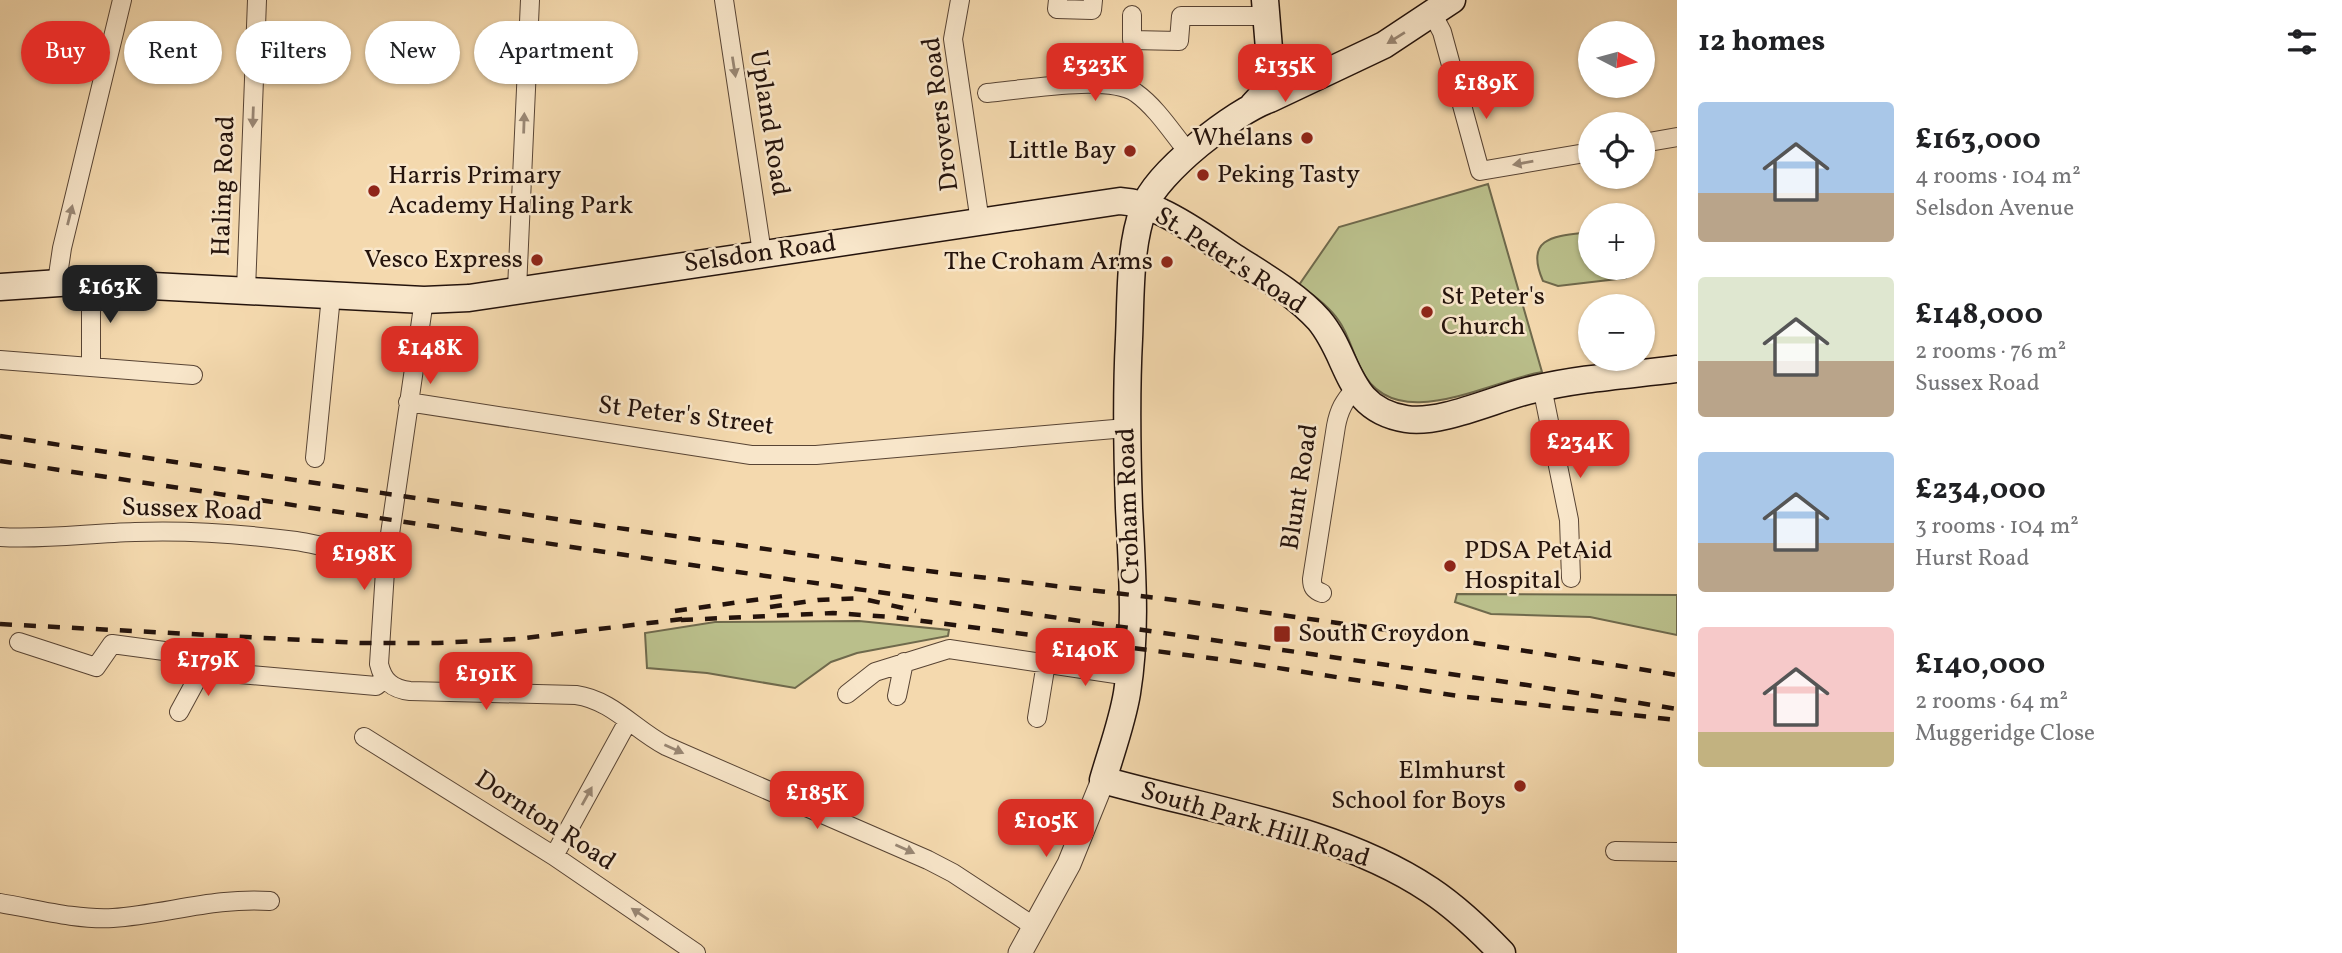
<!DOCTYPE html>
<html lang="en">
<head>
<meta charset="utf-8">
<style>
	body { margin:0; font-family:Vollkorn,serif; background:#f2f2f2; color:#202124; height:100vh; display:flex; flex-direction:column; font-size:26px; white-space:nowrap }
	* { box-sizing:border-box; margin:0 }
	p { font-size:23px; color:#757577 }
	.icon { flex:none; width:38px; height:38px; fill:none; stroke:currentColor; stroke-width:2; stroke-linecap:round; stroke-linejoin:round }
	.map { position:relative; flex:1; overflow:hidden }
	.panel { display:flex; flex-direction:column; background:#fff; width:665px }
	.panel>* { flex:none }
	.guide { position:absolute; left:21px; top:21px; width:665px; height:63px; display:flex; gap:14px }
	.needle { width:46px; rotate:96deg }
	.controls { position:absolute; left:1578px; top:21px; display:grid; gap:14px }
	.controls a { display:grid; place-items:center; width:77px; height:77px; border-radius:50%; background:#fff; box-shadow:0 2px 5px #0004; font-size:35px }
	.price { position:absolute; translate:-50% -60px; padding:0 16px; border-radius:14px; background:#d93025; color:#fff; font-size:23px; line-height:46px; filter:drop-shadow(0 2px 4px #0008) }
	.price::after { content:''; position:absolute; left:50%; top:42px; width:21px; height:16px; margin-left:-10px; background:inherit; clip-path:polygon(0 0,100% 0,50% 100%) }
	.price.active { background:#222; color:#fff }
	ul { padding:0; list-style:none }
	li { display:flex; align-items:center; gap:21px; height:175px; padding:0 21px }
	li span { display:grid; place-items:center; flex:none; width:196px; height:140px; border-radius:7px; color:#555 }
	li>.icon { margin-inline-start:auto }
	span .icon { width:84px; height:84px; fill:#fffc; stroke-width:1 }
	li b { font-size:30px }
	h2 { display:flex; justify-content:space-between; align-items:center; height:84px; padding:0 21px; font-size:30px }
	.tag { padding:0 24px; border-radius:32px; background:#fff; box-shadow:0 2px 5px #0004; font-size:24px; line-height:63px }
	.tag.active { background:#d93025; color:#fff }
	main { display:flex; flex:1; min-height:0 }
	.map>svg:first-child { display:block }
	.green { fill:#babf8b; stroke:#6f694c; stroke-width:2 }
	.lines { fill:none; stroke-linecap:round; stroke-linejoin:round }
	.minor-casing { stroke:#584434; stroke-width:20 }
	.tertiary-casing { stroke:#584434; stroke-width:25 }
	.secondary-casing { stroke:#24130c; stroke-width:29 }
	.minor { stroke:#f8e6ca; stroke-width:18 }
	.tertiary { stroke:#f8e6ca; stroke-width:23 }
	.secondary { stroke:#f8e6ca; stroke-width:26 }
	.rail { stroke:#24130c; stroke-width:4.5; stroke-dasharray:12 12; stroke-linecap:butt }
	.oneway { fill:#998774 }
	.poi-dot { fill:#8f2418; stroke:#f8e6ca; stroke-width:2.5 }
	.labels { text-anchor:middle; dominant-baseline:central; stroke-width:5; stroke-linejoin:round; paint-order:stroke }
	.street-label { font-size:26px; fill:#24130c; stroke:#f8e6ca }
	.poi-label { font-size:26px; fill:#24130c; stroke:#f8e6ca; text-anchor:end }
</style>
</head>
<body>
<main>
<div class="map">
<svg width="1677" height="953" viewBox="0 0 1677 953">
	<rect width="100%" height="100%" fill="#f4d9ae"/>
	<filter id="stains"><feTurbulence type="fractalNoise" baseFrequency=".00286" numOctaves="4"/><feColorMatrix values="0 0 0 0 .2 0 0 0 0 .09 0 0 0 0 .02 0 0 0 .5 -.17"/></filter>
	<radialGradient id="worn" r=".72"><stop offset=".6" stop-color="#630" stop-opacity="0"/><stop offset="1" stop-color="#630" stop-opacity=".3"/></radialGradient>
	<path class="green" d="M1488,184L1542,372C1489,381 1394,437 1361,369C1353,354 1349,335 1339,321C1329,306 1314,295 1299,285L1339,227Z
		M1591,232V268H1636L1626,278L1558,286L1543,281C1523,235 1558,236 1591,232Z
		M1457,594L1677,595V635L1590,617L1491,614L1455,602Z
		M859,621L949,630L948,636L857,653L831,662L795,688L707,673L647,668L645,633L715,622Z"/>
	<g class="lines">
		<defs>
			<path id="minor" d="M724,0L762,253
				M960,0L953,39L980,222
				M1058,0L1057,9L1092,10L1093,0
				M1432,13L1442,32L1480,171L1591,152
				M1132,15V40L1179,41L1181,16H1266
				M987,93C1022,90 1108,74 1136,93C1157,108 1173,134 1189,153
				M1643,143L1677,137
				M57,282L62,248L122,0
				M91,282V367
				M517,289L530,0
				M246,290L257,0
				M0,360L193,375
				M1542,387L1569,520L1571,578
				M408,402L751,455H816L1126,428
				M315,458L331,296
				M0,537C45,540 90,533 135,532C189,530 243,534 296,541C322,545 355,556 382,550L387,544L390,534L424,300
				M382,550L385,571L379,664C383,681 392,689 410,691L576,695C612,700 635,730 666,746L928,860L953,873L1035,927
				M1322,593C1314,590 1312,587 1312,579L1336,426C1339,410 1344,401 1355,389
				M19,642L96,667L112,644L179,653L204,666L228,673L376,686L385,679
				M847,694L875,672L949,649L1129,676
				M897,696L904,662
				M179,712L204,666
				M1037,718L1046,663
				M364,737L554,856L696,953
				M1615,851L1677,852
				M554,856L628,721
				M0,903C36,909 76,920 113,918C166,914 217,897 270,901"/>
			<path id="tertiary" d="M1020,953L1069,864L1103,780"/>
			<path id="secondary" d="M1452,0L1384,45L1270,99C1235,111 1157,172 1144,207C1129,247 1131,296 1129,339C1126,395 1127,451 1129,508C1132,569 1137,632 1127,693C1122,723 1111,752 1103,780C1209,810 1337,828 1430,890C1457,908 1480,930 1502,953
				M1253,105L1266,91L1271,73L1265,0
				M0,287L74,282L424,300L469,298L1120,201C1134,202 1149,206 1161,212C1187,224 1210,241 1234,257C1262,275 1296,294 1319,320C1351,358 1345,409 1406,419C1441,425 1498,397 1535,389C1581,378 1630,375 1677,369"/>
		</defs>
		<use href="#minor" class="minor-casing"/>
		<use href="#tertiary" class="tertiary-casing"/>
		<use href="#secondary" class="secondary-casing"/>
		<use href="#minor" class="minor"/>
		<use href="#tertiary" class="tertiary"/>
		<use href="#secondary" class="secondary"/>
		<path class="rail" d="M0,436L590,524L885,566L1183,601L1444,638L1677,675
			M0,461L738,572L1527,685L1677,709
			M868,600L916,611
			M770,607L818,600L864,598
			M675,611L783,596
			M681,620L833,613L892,617L1233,661L1458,696L1677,720
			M0,624L360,643H438L516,639L691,618"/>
	</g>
	<defs><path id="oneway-solid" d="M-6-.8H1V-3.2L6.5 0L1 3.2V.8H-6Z" transform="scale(1.75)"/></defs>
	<g class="oneway">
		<use href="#oneway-solid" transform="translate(1396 38) rotate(148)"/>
		<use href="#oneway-solid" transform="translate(734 67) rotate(81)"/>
		<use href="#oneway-solid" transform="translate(253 117) rotate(92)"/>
		<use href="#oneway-solid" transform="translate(524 123) rotate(-88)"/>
		<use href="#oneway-solid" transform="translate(1523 163) rotate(170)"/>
		<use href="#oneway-solid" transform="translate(70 215) rotate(-76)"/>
		<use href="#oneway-solid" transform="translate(674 749) rotate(24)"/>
		<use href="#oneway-solid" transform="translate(587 796) rotate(-61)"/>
		<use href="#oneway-solid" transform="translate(905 849) rotate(24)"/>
		<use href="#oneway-solid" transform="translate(640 914) rotate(-146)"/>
	</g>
	<g class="poi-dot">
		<circle cx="1307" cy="138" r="7"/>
		<circle cx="1130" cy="151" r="7"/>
		<circle cx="1203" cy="175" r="7"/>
		<circle cx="374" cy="191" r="7"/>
		<circle cx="537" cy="260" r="7"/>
		<circle cx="1167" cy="262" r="7"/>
		<circle cx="1427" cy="312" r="7"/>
		<circle cx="1450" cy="566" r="7"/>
		<rect x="1273" y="625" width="18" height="18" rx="3.5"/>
		<circle cx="1520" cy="786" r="7"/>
	</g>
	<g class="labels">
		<g class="street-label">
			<text transform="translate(941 114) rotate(-97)">Drovers Road</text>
			<text transform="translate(769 123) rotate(81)">Upland Road</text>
			<text transform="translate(224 186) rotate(-88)">Haling Road</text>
			<text transform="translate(760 254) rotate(-8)">Selsdon Road</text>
			<text transform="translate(1230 261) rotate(33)">St. Peter's Road</text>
			<text transform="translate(686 416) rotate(7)">St Peter's Street</text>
			<text transform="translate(1300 487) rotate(-81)">Blunt Road</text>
			<text transform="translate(1129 506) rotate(-92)">Croham Road</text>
			<text transform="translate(192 510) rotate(2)">Sussex Road</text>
			<text transform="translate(545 821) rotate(33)">Dornton Road</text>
			<text transform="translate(1255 825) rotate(17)">South Park Hill Road</text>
		</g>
		<g class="poi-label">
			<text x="1293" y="138">Whelans</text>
			<text x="1116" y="151">Little Bay</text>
			<text x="1217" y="175" text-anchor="start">Peking Tasty</text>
			<text x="388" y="176" text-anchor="start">Harris Primary<tspan x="388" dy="30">Academy Haling Park</tspan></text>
			<text x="523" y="260">Vesco Express</text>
			<text x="1153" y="262">The Croham Arms</text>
			<text x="1441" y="297" text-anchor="start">St Peter's<tspan x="1441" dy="30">Church</tspan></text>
			<text x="1464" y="551" text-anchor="start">PDSA PetAid<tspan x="1464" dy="30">Hospital</tspan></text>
			<text x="1298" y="634" text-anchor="start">South Croydon</text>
			<text x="1506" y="771">Elmhurst<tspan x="1506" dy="30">School for Boys</tspan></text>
		</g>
	</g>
	<rect width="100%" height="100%" filter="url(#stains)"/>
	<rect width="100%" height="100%" fill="url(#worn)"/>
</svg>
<div class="controls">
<a><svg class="needle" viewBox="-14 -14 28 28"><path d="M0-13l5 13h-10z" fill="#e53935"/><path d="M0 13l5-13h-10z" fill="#757577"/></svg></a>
<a><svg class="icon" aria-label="locate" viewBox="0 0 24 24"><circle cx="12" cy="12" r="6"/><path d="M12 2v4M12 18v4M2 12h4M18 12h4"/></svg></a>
<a>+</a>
<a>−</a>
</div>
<b class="price" style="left:1095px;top:103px">£323K</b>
<b class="price" style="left:1285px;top:104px">£135K</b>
<b class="price" style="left:1486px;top:121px">£189K</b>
<b class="price active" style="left:110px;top:325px">£163K</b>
<b class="price" style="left:430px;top:386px">£148K</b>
<b class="price" style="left:1580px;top:480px">£234K</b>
<b class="price" style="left:364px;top:592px">£198K</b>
<b class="price" style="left:1085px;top:688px">£140K</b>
<b class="price" style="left:208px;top:698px">£179K</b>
<b class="price" style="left:486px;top:712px">£191K</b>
<b class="price" style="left:817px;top:831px">£185K</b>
<b class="price" style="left:1046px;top:859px">£105K</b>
<div class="guide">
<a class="tag active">Buy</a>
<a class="tag">Rent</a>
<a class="tag">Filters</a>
<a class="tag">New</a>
<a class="tag">Apartment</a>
</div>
</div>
<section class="panel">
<h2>12 homes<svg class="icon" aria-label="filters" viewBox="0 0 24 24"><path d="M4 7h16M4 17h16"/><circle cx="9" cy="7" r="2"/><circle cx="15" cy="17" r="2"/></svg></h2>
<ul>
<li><span style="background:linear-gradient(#a9c7e8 65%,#b9a48a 0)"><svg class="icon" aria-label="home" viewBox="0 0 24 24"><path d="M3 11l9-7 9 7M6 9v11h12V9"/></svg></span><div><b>£163,000</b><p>4 rooms · 104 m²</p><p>Selsdon Avenue</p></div></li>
<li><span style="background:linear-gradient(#dfe7d0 60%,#b9a48a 0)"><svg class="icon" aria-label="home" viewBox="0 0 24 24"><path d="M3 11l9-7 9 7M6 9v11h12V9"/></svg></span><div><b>£148,000</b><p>2 rooms · 76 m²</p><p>Sussex Road</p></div></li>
<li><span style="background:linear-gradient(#a9c7e8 65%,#b9a48a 0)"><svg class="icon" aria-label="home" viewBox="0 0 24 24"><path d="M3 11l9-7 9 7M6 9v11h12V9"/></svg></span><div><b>£234,000</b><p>3 rooms · 104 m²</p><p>Hurst Road</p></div></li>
<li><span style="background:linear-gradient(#f6c9c9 75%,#c2b280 0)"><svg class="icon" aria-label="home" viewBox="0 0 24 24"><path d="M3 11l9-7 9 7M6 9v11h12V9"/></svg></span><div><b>£140,000</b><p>2 rooms · 64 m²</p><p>Muggeridge Close</p></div></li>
</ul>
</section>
</main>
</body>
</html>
